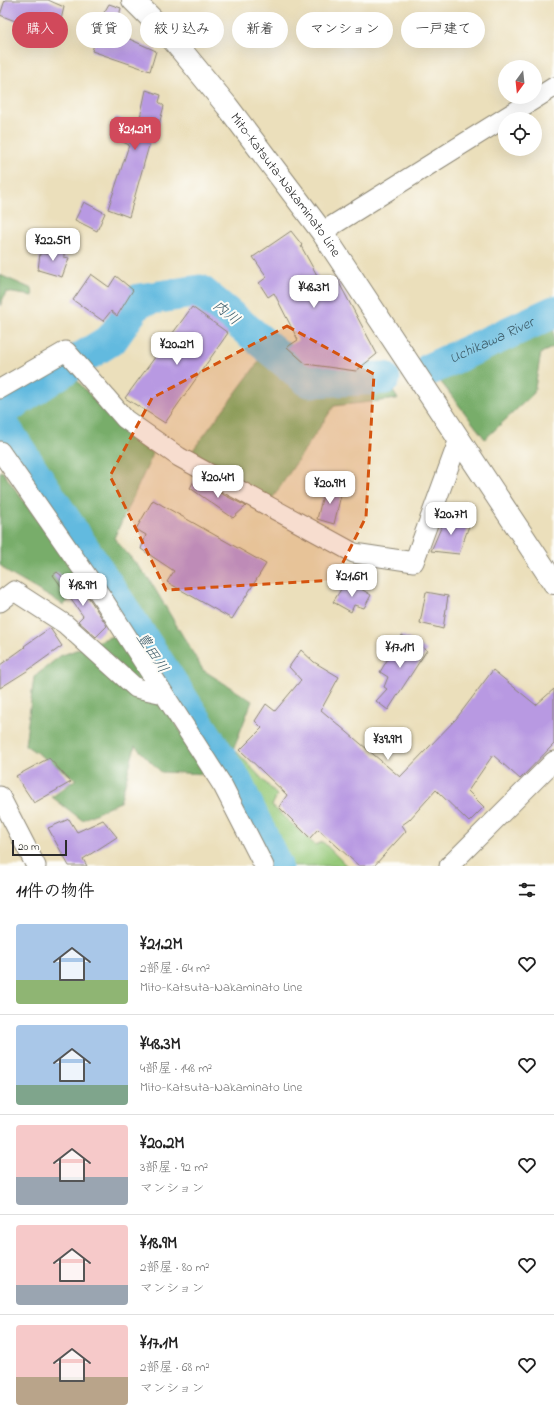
<!DOCTYPE html>
<html lang="ja">
<head>
<meta charset="utf-8">
<style>
	body { margin:0; font-family:"Indie Flower","Klee One",sans-serif; background:#f2f2f2; color:#222; height:100vh; display:flex; flex-direction:column; font-size:15px; white-space:nowrap }
	* { box-sizing:border-box; margin:0 }
	p { font-size:13px; color:#767676 }
	.icon { flex:none; width:22px; height:22px; fill:none; stroke:currentColor; stroke-width:2; stroke-linecap:round; stroke-linejoin:round }
	.map { position:relative; height:866px; overflow:hidden }
	.details { display:flex; flex-direction:column; background:#fff; flex:1 }
	.details>* { flex:none }
	.hud { position:absolute; left:12px; top:12px; width:530px; height:36px; display:flex; gap:8px }
	.needle { width:26px; rotate:195deg }
	.tools { position:absolute; left:498px; top:60px; display:grid; gap:8px }
	.tools a { display:grid; place-items:center; width:44px; height:44px; border-radius:50%; background:#fff; box-shadow:0 4px 16px #0002; font-size:20px }
	.scale { position:absolute; left:12px; bottom:10px; width:55px; box-sizing:border-box; padding-left:4px; border:2px solid #2b2b2b; border-top:0; font-size:11px; line-height:14px; white-space:nowrap; color:#2b2b2b; -webkit-text-stroke:3px #fdfcf7; paint-order:stroke }
	.price { position:absolute; translate:-50% -34px; padding:0 9px; border-radius:8px; background:#fff; color:#222; font-size:13px; line-height:26px; filter:drop-shadow(0 1px 2px #0008) }
	.price::after { content:''; position:absolute; left:50%; top:24px; width:12px; height:9px; margin-left:-6px; background:inherit; clip-path:polygon(0 0,100% 0,50% 100%) }
	.price.current { background:#d1495b; color:#fff }
	ul { padding:0; list-style:none }
	li { display:flex; align-items:center; gap:12px; height:100px; padding:0 16px }
	li+li { border-top:1px solid #e0e0e0 }
	li span { display:grid; place-items:center; flex:none; width:112px; height:80px; border-radius:4px; color:#555 }
	li>.icon { margin-inline-start:auto }
	span .icon { width:48px; height:48px; fill:#fffc; stroke-width:1 }
	li b { font-size:17px }
	h2 { display:flex; justify-content:space-between; align-items:center; height:48px; padding:0 16px; font-size:17px }
	.pill { padding:0 14px; border-radius:18px; background:#fff; box-shadow:0 4px 16px #0002; font-size:14px; line-height:36px }
	.pill.current { background:#d1495b; color:#fff }
	.map>svg:first-child { display:block }
	.green { fill:#96c97a; stroke:#607a52 }
	.forest { fill:#78ad6a; stroke:#526c4a }
	.lines { fill:none; stroke-linecap:round; stroke-linejoin:round }
	.canal { stroke:#62badf; stroke-width:19 }
	.river { stroke:#62badf; stroke-width:33 }
	.building { fill:#b899e2 }
	.street-casing { stroke:#8b8573; stroke-width:21 }
	.primary-casing { stroke:#8b8573; stroke-width:24 }
	.street { stroke:#fff; stroke-width:19 }
	.primary { stroke:#fff; stroke-width:22 }
	.marked { fill:#d5540f; fill-opacity:0.2; stroke:#d5540f; stroke-width:3; stroke-dasharray:8 5; stroke-linejoin:round }
	.labels { text-anchor:middle; dominant-baseline:central; stroke-width:4; stroke-linejoin:round; paint-order:stroke }
	.street-label { font-size:14px; fill:#2b2b2b; stroke:#fdfcf7 }
	.water-label { font-size:15px; font-style:italic; fill:#3e5d6a; stroke:#fdfcf7 }
</style>
</head>
<body>
<div class="map">
<svg width="554" height="866" viewBox="0 0 554 866">
	<rect width="100%" height="100%" fill="#fdfcf7"/>
	<filter id="ink" filterUnits="userSpaceOnUse"><feTurbulence type="fractalNoise" baseFrequency=".025" numOctaves="2"/><feDisplacementMap in="SourceGraphic" scale="8" xChannelSelector="R" yChannelSelector="G"/><feConvolveMatrix kernelMatrix="1 2 1 2 8 2 1 2 1" color-interpolation-filters="sRGB"/></filter>
	<filter id="wash" filterUnits="userSpaceOnUse"><feTurbulence type="fractalNoise" baseFrequency=".012" numOctaves="4" result="noise"/><feDisplacementMap in="SourceGraphic" scale="16" xChannelSelector="R" yChannelSelector="G"/><feGaussianBlur stdDeviation="0.9" result="paint"/><feColorMatrix in="noise" values="0 0 0 0 0 0 0 0 0 0 0 0 0 0 0 0 0 1.4 0 .05"/><feComposite in="paint" operator="in"/></filter>
	<g filter="url(#wash)">
		<rect width="100%" height="100%" fill="#ebdfbb"/>
		<path class="green" d="M237,752L277,795L272,806L315,845L323,842L347,866H282L233,763Z"/>
		<path class="forest" d="M0,275L32,289L33,296L6,292L0,306Z
			M554,323V347L541,353L534,393L485,439L434,373Z
			M263,356L309,388L389,385L398,399L334,406L272,499L190,454Z
			M74,377L113,421L153,454L114,538L149,579L203,670L252,701L230,758L183,691L9,418Z
			M2,471L84,585L64,605L10,574L0,565V472Z
			M118,634L208,774L161,772L135,746L120,802L82,820L52,797L76,779L25,745L34,677L60,656Z"/>
		<g class="lines">
			<path class="canal" d="M6,453L14,443"/>
			<g class="river">
				<path d="M80,359L112,339L139,300L200,291L309,381L384,378"/>
				<path id="s1" d="M430,369L554,312"/>
				<path d="M0,412L73,364"/>
				<path d="M0,421L236,782L276,866"/>
			</g>
		</g>
		<g id="blocks">
			<path class="building" d="M5,0H48L64,7L60,24L55,37L0,15Z
				M109,4L121,8L115,32L125,34V37L156,51L150,71L92,51L102,16Z
				M146,90L161,95L159,102L164,106L154,143L150,142L129,217L108,209L129,145L111,136L116,117L138,127Z
				M84,202L105,213L97,231L75,220Z
				M291,231L302,245L301,246L324,288L337,279L377,354L356,371L306,364L287,347L298,340L274,293L268,297L259,283L267,277L253,257Z
				M64,248V257L69,258L62,277L38,270L40,253L47,254L48,249Z
				M91,274L109,287L116,276L133,290L117,316L111,311L103,321L73,300Z
				M192,307L228,333L165,423L125,398Z
				M195,479L226,496L246,506L233,518L190,488Z
				M325,487L342,491L334,524L317,519Z
				M153,500L266,564L232,619L167,582L174,571L141,549L146,535L136,529Z
				M447,514L470,523L459,554L431,551Z
				M57,572L89,598L107,626L96,637L78,621L83,616L53,575Z
				M353,584L371,595L364,608L354,605L351,612L333,602L343,586L347,590Z
				M426,592L448,596L443,629L420,623Z
				M50,628L62,646L27,671L0,688V665L25,647L24,646Z
				M402,635L427,650L388,710L376,701L387,689L384,687L388,677L380,672Z
				M301,650L314,662L339,677L321,710L400,777L456,719L493,670L536,705L554,689V744L520,779L493,755L468,791L484,807L469,822L436,790L409,820L402,825L406,831L374,866H359L318,829L310,838L279,807L287,795L240,750L262,728L255,721L266,704L275,711L301,680L289,667Z
				M49,758L71,782L34,803L16,776Z
				M69,819L77,832L103,820L117,837L83,859L87,866H69L48,828Z"/>
		</g>
	</g>
	<g filter="url(#ink)">
		<use href="#blocks" fill-opacity="0" stroke="#8b8573" stroke-width="1"/>
		<g class="lines">
			<defs>
				<path id="street" d="M322,232L554,87
					M0,389L66,351L125,419L179,457L354,553L414,562L459,439
					M0,451L101,596L223,786L264,866
					M0,602L14,591L65,624L136,688L164,694
					M0,796L36,866
					M449,866L554,761"/>
				<g id="primary">
					<path id="s2" d="M133,0L173,40L227,106L322,232L554,583"/>
				</g>
			</defs>
			<use href="#street" class="street-casing"/>
			<use href="#primary" class="primary-casing"/>
			<use href="#street" class="street"/>
			<use href="#primary" class="primary"/>
		</g>
	</g>
	<path class="marked" d="M287,326L374,374L366,517L334,580L166,590L110,476L152,398Z"/>
	<g class="labels">
		<g class="street-label">
			<text stroke="none"><textPath href="#s2" startOffset="240">Mito-Katsuta-Nakaminato Line</textPath></text>
		</g>
		<g class="water-label">
			<text transform="translate(226 313) rotate(40)">内川</text>
			<text stroke="none"><textPath href="#s1" startOffset="68">Uchikawa River</textPath></text>
			<text transform="translate(152 653) rotate(57)">豊田川</text>
		</g>
	</g>
</svg>
<div class="tools">
<a><svg class="needle" viewBox="-14 -14 28 28"><path d="M0-13l5 13h-10z" fill="#e53935"/><path d="M0 13l5-13h-10z" fill="#767676"/></svg></a>
<a><svg class="icon" aria-label="locate" viewBox="0 0 24 24"><circle cx="12" cy="12" r="6"/><path d="M12 2v4M12 18v4M2 12h4M18 12h4"/></svg></a>
</div>
<div class="scale">20 m</div>
<b class="price current" style="left:135px;top:151px">¥21.2M</b>
<b class="price" style="left:53px;top:262px">¥22.5M</b>
<b class="price" style="left:314px;top:309px">¥48.3M</b>
<b class="price" style="left:177px;top:366px">¥20.2M</b>
<b class="price" style="left:218px;top:499px">¥20.4M</b>
<b class="price" style="left:330px;top:505px">¥20.9M</b>
<b class="price" style="left:451px;top:536px">¥20.7M</b>
<b class="price" style="left:352px;top:598px">¥21.6M</b>
<b class="price" style="left:83px;top:607px">¥18.9M</b>
<b class="price" style="left:400px;top:669px">¥17.1M</b>
<b class="price" style="left:388px;top:761px">¥39.9M</b>
<div class="hud">
<a class="pill current">購入</a>
<a class="pill">賃貸</a>
<a class="pill">絞り込み</a>
<a class="pill">新着</a>
<a class="pill">マンション</a>
<a class="pill">一戸建て</a>
</div>
</div>
<section class="details">
<h2>11件の物件<svg class="icon" aria-label="filters" viewBox="0 0 24 24"><path d="M4 7h16M4 17h16"/><circle cx="9" cy="7" r="2"/><circle cx="15" cy="17" r="2"/></svg></h2>
<ul>
<li><span style="background:linear-gradient(#a9c7e8 70%,#8fb573 0)"><svg class="icon" aria-label="home" viewBox="0 0 24 24"><path d="M3 11l9-7 9 7M6 9v11h12V9"/></svg></span><div><b>¥21.2M</b><p>2部屋 · 64 m²</p><p>Mito-Katsuta-Nakaminato Line</p></div><svg class="icon" aria-label="heart" viewBox="0 0 24 24"><path d="M12 20l-8-8c-3-5 5-10 8-4 3-6 11-1 8 4z"/></svg></li>
<li><span style="background:linear-gradient(#a9c7e8 75%,#7fa58c 0)"><svg class="icon" aria-label="home" viewBox="0 0 24 24"><path d="M3 11l9-7 9 7M6 9v11h12V9"/></svg></span><div><b>¥48.3M</b><p>4部屋 · 148 m²</p><p>Mito-Katsuta-Nakaminato Line</p></div><svg class="icon" aria-label="heart" viewBox="0 0 24 24"><path d="M12 20l-8-8c-3-5 5-10 8-4 3-6 11-1 8 4z"/></svg></li>
<li><span style="background:linear-gradient(#f6c9c9 65%,#9aa5b1 0)"><svg class="icon" aria-label="home" viewBox="0 0 24 24"><path d="M3 11l9-7 9 7M6 9v11h12V9"/></svg></span><div><b>¥20.2M</b><p>3部屋 · 92 m²</p><p>マンション</p></div><svg class="icon" aria-label="heart" viewBox="0 0 24 24"><path d="M12 20l-8-8c-3-5 5-10 8-4 3-6 11-1 8 4z"/></svg></li>
<li><span style="background:linear-gradient(#f6c9c9 75%,#9aa5b1 0)"><svg class="icon" aria-label="home" viewBox="0 0 24 24"><path d="M3 11l9-7 9 7M6 9v11h12V9"/></svg></span><div><b>¥18.9M</b><p>2部屋 · 80 m²</p><p>マンション</p></div><svg class="icon" aria-label="heart" viewBox="0 0 24 24"><path d="M12 20l-8-8c-3-5 5-10 8-4 3-6 11-1 8 4z"/></svg></li>
<li><span style="background:linear-gradient(#f6c9c9 65%,#b9a48a 0)"><svg class="icon" aria-label="home" viewBox="0 0 24 24"><path d="M3 11l9-7 9 7M6 9v11h12V9"/></svg></span><div><b>¥17.1M</b><p>2部屋 · 68 m²</p><p>マンション</p></div><svg class="icon" aria-label="heart" viewBox="0 0 24 24"><path d="M12 20l-8-8c-3-5 5-10 8-4 3-6 11-1 8 4z"/></svg></li>
</ul>
</section>
</body>
</html>
